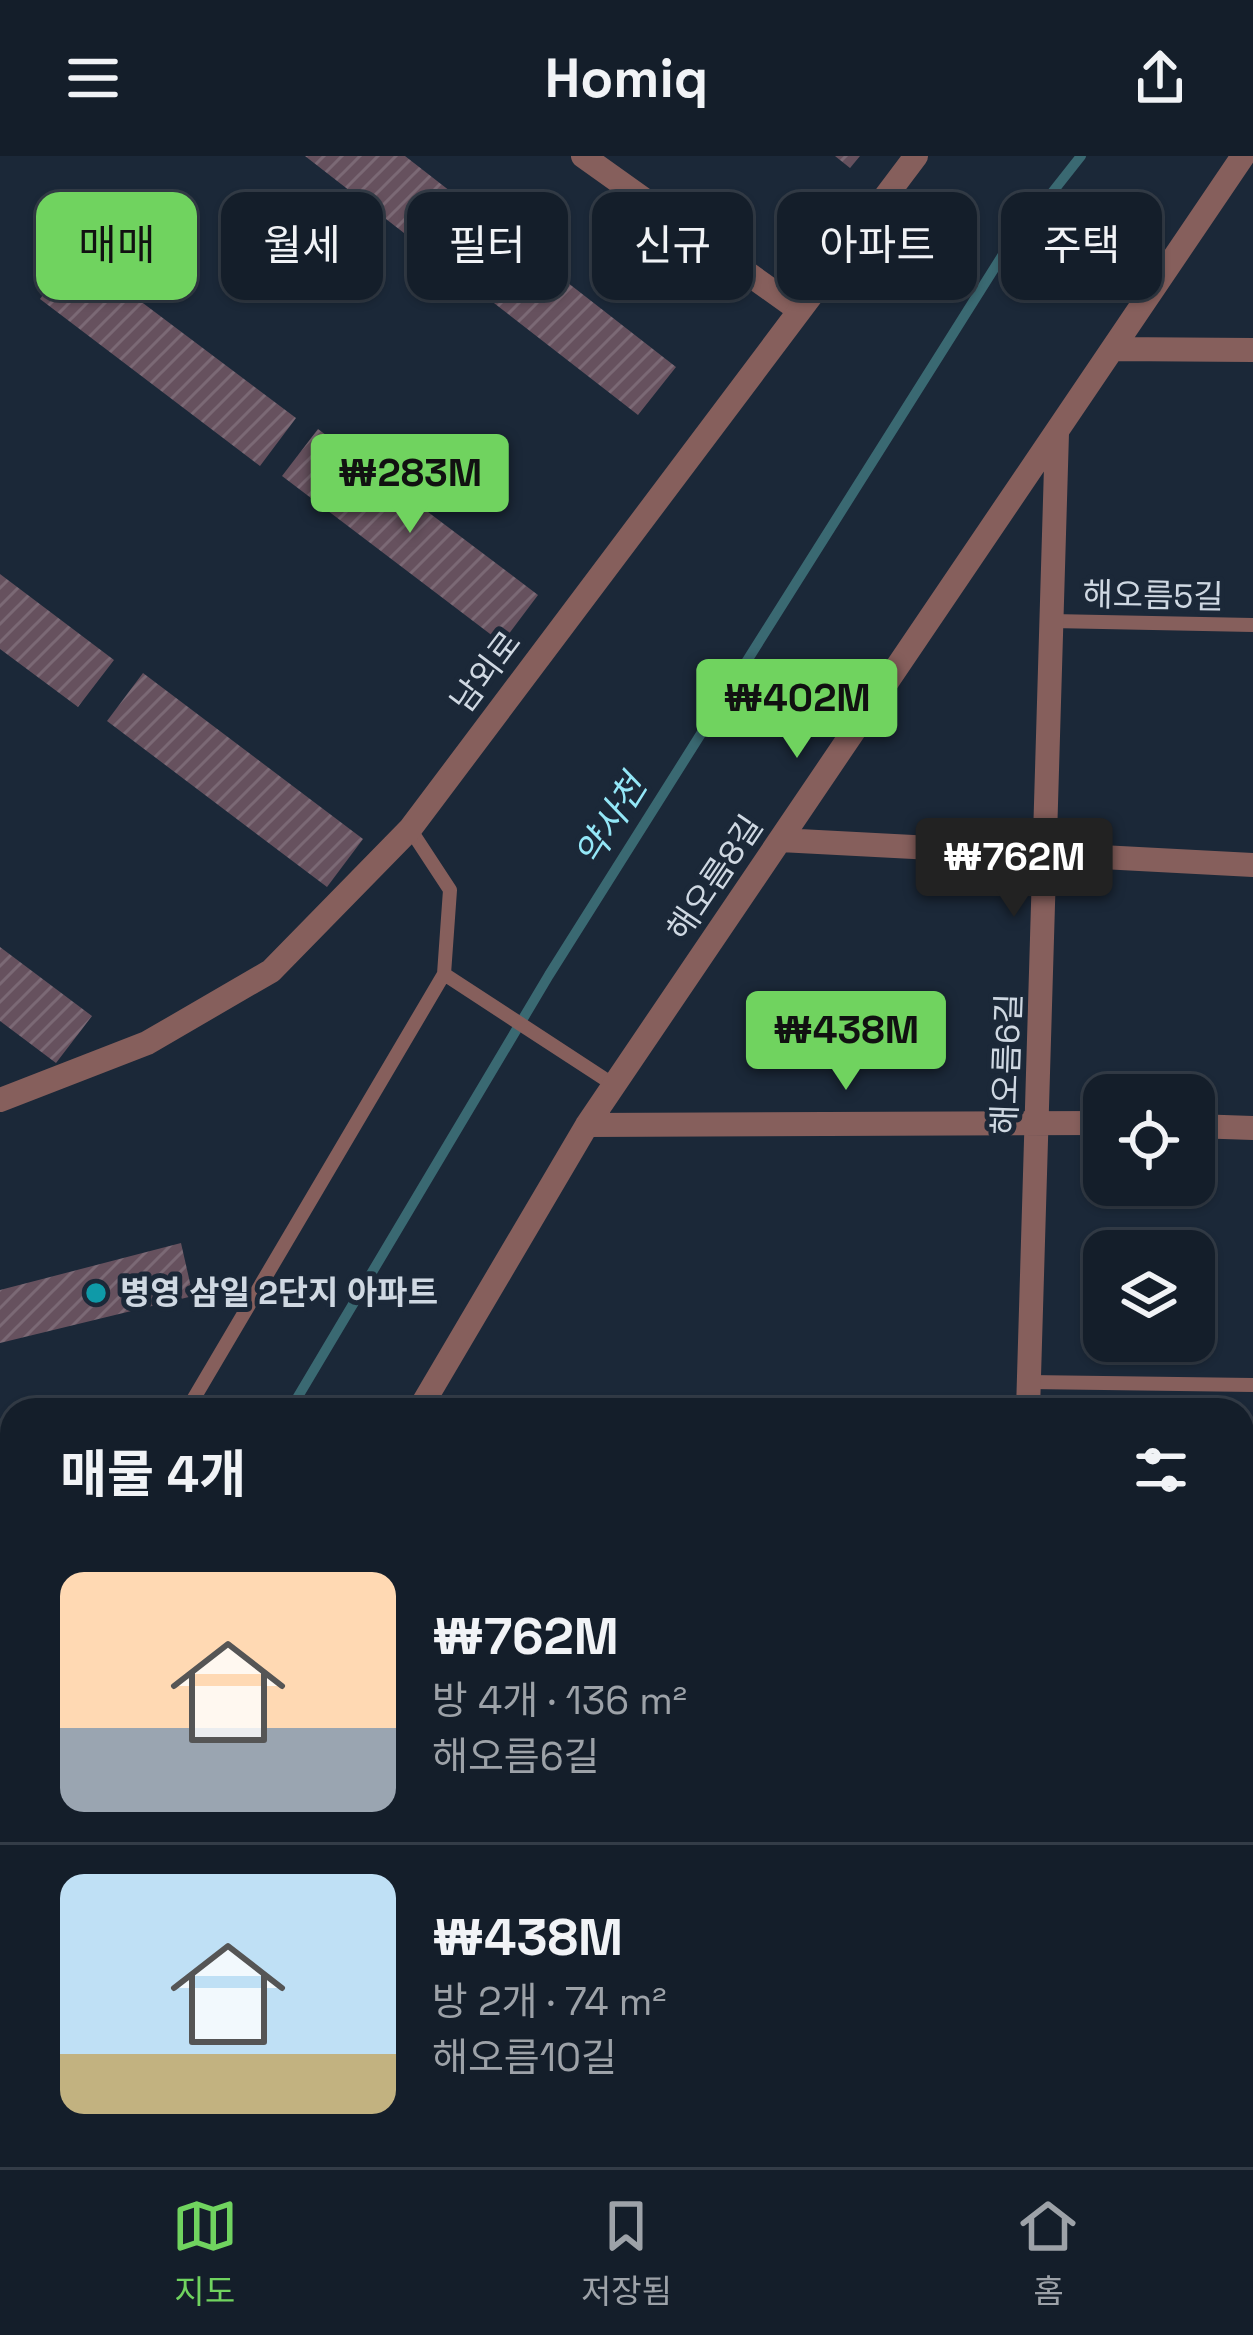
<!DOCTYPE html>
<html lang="ko">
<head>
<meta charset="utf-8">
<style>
	body { margin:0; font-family:"Space Grotesk","Noto Sans KR",sans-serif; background:#212b36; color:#f1f3f6; height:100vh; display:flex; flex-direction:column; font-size:45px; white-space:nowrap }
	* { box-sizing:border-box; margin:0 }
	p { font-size:39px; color:#9da2a8 }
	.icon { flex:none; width:66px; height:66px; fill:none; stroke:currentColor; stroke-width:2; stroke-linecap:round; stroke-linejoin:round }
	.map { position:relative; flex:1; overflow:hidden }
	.side { position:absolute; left:0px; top:1242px; width:1254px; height:771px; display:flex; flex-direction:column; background:#141e2a; border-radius:36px 36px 0 0; box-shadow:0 3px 9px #0004,0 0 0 3px #333c47 }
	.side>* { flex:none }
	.top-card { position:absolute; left:36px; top:36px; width:1182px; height:108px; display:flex; gap:24px }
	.buttons { position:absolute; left:1083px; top:918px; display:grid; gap:24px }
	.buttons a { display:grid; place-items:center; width:132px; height:132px; border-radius:24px; background:#141e2a; box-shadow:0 3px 9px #0004,0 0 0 3px #333c47; font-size:60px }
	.price { position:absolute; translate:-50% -102px; padding:0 27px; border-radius:12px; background:#70d35f; color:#111; font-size:39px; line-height:78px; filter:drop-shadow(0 3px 6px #0008) }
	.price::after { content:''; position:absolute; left:50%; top:72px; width:36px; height:27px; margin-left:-18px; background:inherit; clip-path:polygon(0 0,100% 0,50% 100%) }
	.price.active { background:#222; color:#fff }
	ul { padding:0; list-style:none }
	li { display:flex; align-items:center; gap:36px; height:300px; padding:0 60px }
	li+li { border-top:3px solid #333c47 }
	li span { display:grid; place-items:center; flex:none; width:336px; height:240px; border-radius:24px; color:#555 }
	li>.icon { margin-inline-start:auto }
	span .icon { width:144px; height:144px; fill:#fffc; stroke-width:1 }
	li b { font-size:51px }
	h2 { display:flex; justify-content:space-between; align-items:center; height:144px; padding:0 60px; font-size:51px }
	.pill { padding:0 42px; border-radius:24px; background:#141e2a; box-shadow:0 3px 9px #0004,0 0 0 3px #333c47; font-size:42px; line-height:108px }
	.pill.active { background:#70d35f; color:#111 }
	header { display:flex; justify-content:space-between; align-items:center; height:156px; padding:0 60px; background:#141e2a; font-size:54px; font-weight:600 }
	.tabs { display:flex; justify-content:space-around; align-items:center; height:168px; border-top:3px solid #333c47; background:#141e2a; font-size:33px; color:#9da2a8 }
	.tabs a { display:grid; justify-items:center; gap:6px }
	.tabs .active { color:#70d35f }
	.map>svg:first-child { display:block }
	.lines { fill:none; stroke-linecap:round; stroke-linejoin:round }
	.stream { stroke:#3a6972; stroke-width:10 }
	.building { fill:url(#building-hatch) }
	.service { stroke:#865f5c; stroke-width:14 }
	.minor { stroke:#865f5c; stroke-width:24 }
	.tertiary { stroke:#865f5c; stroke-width:24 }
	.secondary { stroke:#bb7e7a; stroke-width:24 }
	.culture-dot { fill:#0f9aa8; stroke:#1b2838; stroke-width:4.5 }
	.labels { text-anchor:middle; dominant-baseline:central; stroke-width:10; stroke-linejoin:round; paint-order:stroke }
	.street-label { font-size:33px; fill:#cfd8e2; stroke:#1b2838 }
	.poi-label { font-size:33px; font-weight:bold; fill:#cfd8e2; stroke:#1b2838; text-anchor:start }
	.water-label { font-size:36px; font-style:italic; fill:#94e7f7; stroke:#1b2838 }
</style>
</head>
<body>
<header><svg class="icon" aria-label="menu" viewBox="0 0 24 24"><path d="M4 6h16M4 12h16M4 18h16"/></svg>Homiq<svg class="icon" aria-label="share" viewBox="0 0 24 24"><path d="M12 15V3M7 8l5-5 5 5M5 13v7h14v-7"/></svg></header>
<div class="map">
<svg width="1253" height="2011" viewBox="0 0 1253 2011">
	<defs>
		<pattern id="building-hatch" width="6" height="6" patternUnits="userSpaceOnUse" patternTransform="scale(3)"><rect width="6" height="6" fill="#66515e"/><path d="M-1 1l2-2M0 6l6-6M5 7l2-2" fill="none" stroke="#7b6975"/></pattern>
	</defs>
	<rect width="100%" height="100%" fill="#1b2838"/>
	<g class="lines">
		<path class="stream" d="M290,1254L549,819L1002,100L1081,0
			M0,1753L12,1730"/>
	</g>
	<path class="building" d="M305,0H405L676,211L638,259Z
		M835,0H860L850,12Z
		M75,96L296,262L260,310L40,143Z
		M318,273L538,439L502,487L282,320Z
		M0,418L114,504L78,551L0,493Z
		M143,517L363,683L327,731L107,565Z
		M0,791L92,860L56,907L0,865Z
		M181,1087L193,1140L0,1187V1134Z
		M1253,1986V2011H1182L1202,2001H1242V1987Z
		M342,2001H411L410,2011H339Z"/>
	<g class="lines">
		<path class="service" d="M1052,465L1253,469
			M444,818L614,929
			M1029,1226L1253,1229
			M187,1254L444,818L450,734L410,673
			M1242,1493H1253
			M0,1570L12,1550"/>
		<path class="minor" d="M583,0L799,154
			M1113,193L1253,194
			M780,684L1253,709
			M587,969L1104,967
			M1194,970L1253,972
			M419,1254L587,969L1243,0
			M1028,1254L1057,277
			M1242,1926L1253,1936
			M79,2011L80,2001
			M446,2011V2001"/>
		<path class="tertiary" d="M0,944L147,887L271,815L410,673L916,0"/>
		<path class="secondary" d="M1242,1904L1253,1897
			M1022,2011L1045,2001"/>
	</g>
	<circle class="culture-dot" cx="96" cy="1137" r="12"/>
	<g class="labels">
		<g class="street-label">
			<text transform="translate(1153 440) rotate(1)">해오름5길</text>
			<text transform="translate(486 516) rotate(-53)">남외로</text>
			<text transform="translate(715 722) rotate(-56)">해오름8길</text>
			<text transform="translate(1007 908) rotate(-88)">해오름6길</text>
		</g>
		<g class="poi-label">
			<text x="120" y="1137">병영 삼일 2단지 아파트</text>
		</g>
		<g class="water-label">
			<text transform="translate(611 665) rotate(-58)">약사천</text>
		</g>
	</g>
</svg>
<div class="buttons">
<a><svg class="icon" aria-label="locate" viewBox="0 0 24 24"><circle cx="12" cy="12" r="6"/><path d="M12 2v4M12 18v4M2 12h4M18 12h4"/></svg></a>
<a><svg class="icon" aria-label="layers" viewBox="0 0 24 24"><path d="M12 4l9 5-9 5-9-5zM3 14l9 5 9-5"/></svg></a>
</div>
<b class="price" style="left:410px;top:380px">₩283M</b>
<b class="price" style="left:797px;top:605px">₩402M</b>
<b class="price active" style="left:1014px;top:764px">₩762M</b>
<b class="price" style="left:846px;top:937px">₩438M</b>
<div class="top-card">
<a class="pill active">매매</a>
<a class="pill">월세</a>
<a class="pill">필터</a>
<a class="pill">신규</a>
<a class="pill">아파트</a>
<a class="pill">주택</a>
</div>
<section class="side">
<h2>매물 4개<svg class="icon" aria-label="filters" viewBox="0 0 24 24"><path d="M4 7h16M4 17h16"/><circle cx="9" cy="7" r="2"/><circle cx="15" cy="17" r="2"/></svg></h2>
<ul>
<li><span style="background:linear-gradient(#ffd9b3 65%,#9aa5b1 0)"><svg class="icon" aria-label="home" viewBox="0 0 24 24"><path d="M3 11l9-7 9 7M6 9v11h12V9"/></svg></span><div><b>₩762M</b><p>방 4개 · 136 m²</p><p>해오름6길</p></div></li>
<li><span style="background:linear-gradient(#bfe0f5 75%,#c2b280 0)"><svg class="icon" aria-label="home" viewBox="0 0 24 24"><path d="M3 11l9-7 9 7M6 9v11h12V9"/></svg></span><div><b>₩438M</b><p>방 2개 · 74 m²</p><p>해오름10길</p></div></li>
</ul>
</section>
</div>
<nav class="tabs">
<a class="active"><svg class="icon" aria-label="map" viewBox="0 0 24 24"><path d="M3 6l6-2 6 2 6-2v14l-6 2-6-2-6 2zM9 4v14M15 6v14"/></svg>지도</a>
<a><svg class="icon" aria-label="saved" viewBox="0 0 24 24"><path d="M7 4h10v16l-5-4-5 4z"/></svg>저장됨</a>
<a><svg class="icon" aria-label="home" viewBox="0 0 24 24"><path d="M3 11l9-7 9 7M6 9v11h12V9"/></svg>홈</a>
</nav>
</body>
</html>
